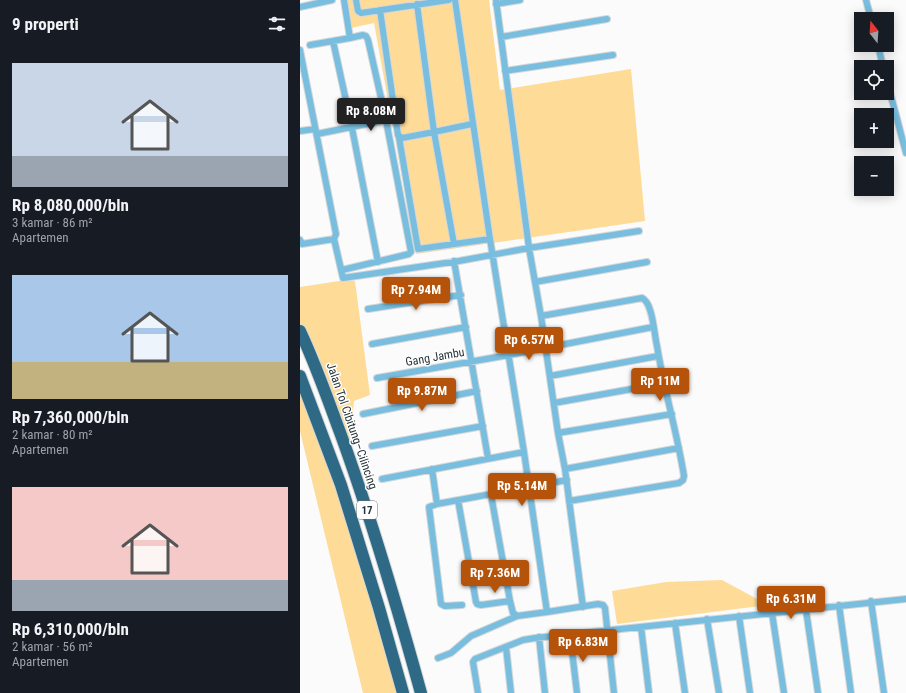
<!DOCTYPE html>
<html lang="id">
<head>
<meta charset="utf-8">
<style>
	body { margin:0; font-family:"Roboto Condensed",sans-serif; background:#242831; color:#f1f3f6; height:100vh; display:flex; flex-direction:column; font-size:15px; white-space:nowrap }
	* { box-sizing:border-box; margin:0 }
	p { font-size:13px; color:#9ea1a6 }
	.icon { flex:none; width:22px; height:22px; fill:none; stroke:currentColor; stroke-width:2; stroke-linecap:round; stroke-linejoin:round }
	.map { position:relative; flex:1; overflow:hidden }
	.drawer { display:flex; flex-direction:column; background:#171b24; width:300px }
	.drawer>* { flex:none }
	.needle { width:26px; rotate:343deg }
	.fabs { position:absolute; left:554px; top:12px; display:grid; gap:8px }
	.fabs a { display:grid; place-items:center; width:40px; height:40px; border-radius:0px; background:#171b24; box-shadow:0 2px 10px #0003; font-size:20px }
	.price { position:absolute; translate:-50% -34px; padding:0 9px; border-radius:4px; background:#b45309; color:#fff; font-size:13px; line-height:26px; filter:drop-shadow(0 1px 2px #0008) }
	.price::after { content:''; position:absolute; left:50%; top:24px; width:12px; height:9px; margin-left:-6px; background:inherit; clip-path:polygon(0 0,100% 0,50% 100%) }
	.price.current { background:#222; color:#fff }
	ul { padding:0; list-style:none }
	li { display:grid; align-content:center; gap:8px; height:212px; padding:0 12px }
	li span { display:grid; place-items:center; height:124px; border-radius:0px; color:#555 }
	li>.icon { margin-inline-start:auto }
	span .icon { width:72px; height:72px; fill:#fffc; stroke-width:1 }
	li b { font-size:17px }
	h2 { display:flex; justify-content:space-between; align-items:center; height:48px; padding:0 12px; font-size:17px }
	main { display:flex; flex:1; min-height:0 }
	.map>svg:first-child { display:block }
	.green { fill:#fedb97 }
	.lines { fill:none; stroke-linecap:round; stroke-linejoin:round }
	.street-casing { stroke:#d5d7d8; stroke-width:8 }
	.highway-casing { stroke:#d5d7d8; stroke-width:14 }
	.street { stroke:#79bedf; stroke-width:6 }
	.highway { stroke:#2e6a85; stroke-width:12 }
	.labels { text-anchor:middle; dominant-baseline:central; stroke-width:3; stroke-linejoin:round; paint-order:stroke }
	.shield { fill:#fff; stroke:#677074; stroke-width:1 }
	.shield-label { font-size:11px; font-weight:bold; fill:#263339 }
	.street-label { font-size:12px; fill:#263339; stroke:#fff }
</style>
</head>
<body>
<main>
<section class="drawer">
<h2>9 properti<svg class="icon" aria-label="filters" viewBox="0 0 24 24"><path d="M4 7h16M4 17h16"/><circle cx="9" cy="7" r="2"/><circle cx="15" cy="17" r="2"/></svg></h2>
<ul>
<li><span style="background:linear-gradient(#c9d6e8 75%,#9aa5b1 0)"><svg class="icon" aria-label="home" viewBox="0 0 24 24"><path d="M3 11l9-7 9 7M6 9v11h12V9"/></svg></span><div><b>Rp 8,080,000/bln</b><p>3 kamar · 86 m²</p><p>Apartemen</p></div></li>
<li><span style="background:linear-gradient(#a9c7e8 70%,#c2b280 0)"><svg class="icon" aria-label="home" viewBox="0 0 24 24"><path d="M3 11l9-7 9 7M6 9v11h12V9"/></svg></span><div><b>Rp 7,360,000/bln</b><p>2 kamar · 80 m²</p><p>Apartemen</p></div></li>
<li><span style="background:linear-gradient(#f6c9c9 75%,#9aa5b1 0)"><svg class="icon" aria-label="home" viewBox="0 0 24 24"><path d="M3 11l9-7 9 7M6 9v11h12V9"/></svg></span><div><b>Rp 6,310,000/bln</b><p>2 kamar · 56 m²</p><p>Apartemen</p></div></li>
</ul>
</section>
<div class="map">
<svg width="606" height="693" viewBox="0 0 606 693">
	<rect width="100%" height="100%" fill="#fbfbfb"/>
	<path class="green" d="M46,0H189L200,90L331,69L345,221L116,254L74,23L51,28Z
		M39,281H55L70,395L54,401L49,458L0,331V287Z
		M0,376L103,693H63L0,431Z
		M422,580L468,605L317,624L312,591L366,582Z"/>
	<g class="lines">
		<defs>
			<path id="street" d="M56,0L58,11L61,13L149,0
				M155,0L190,239L224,452L247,612L298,604L303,605L305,608L314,693
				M196,0L229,248L241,316L258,433L265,469L283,607
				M566,0L571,19
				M117,4L134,132L172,124
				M196,4L220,0
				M0,7L32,0
				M80,10L98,135L102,138L134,132L154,244
				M201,37L307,19
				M50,38L33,41L52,128L78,262
				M10,45L33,41
				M578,45L583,67
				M0,50L36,234L34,239L43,278L159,261L229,248L339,231
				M205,71L313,55
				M587,81L606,153
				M0,131L15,129
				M17,134L86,120
				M99,137L118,249L190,239
				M0,240L2,244L34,239
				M154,261L188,458
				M42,270L109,254L111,252L86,120L68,40L66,36L63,35L50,38L44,0
				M235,282L347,262
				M68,309L161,295
				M241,316L342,298C353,303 354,334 357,346C364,390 377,432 384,476L383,480L379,483L269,501
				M72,344L166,327
				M250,376L358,356
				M77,378L209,355L353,327
				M254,403L365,383
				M63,414L177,391
				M258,433L372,414
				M72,446L183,426
				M132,469L137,504
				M265,469L379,448
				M82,479L224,452
				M191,495L210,601L213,613L217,616L247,612
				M158,500L176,602L177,604L181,605L210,601
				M571,601L584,693
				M162,605L145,606L141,604L129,507L137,504L267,480
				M539,605L551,693
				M506,610L518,693
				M472,613L484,693
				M439,616L450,693
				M407,619L419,693
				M375,623L385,693
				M341,627L349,693
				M270,634L277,693
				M239,637L245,693
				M206,647L211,693
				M138,658L151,653L171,636L217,616
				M178,693L173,662L175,659L223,640L235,638L606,599"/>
			<path id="highway" d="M0,331C16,365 28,400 41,435C72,520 97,606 121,693
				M0,376L41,485L79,608L103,693"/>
		</defs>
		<use href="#street" class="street-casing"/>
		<use href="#highway" class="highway-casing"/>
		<use href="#street" class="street"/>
		<use href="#highway" class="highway"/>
	</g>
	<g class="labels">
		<rect class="shield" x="57" y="501" width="20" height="18" rx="3"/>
		<g class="shield-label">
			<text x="67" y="510">17</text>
		</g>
		<g class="street-label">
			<text transform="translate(135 357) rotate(-10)">Gang Jambu</text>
			<text transform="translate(52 426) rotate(71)">Jalan Tol Cibitung–Cilincing</text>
		</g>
	</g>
</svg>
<div class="fabs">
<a><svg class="needle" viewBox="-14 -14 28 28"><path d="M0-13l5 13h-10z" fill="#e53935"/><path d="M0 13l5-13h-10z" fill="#9ea1a6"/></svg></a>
<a><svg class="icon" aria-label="locate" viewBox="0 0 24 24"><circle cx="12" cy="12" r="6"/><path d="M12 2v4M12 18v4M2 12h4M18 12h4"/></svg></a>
<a>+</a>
<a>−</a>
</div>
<b class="price current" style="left:71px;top:132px">Rp 8.08M</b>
<b class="price" style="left:116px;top:311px">Rp 7.94M</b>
<b class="price" style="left:229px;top:361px">Rp 6.57M</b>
<b class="price" style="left:360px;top:402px">Rp 11M</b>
<b class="price" style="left:122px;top:412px">Rp 9.87M</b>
<b class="price" style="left:222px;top:507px">Rp 5.14M</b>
<b class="price" style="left:195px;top:594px">Rp 7.36M</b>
<b class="price" style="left:491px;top:620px">Rp 6.31M</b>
<b class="price" style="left:283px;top:663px">Rp 6.83M</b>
</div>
</main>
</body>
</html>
